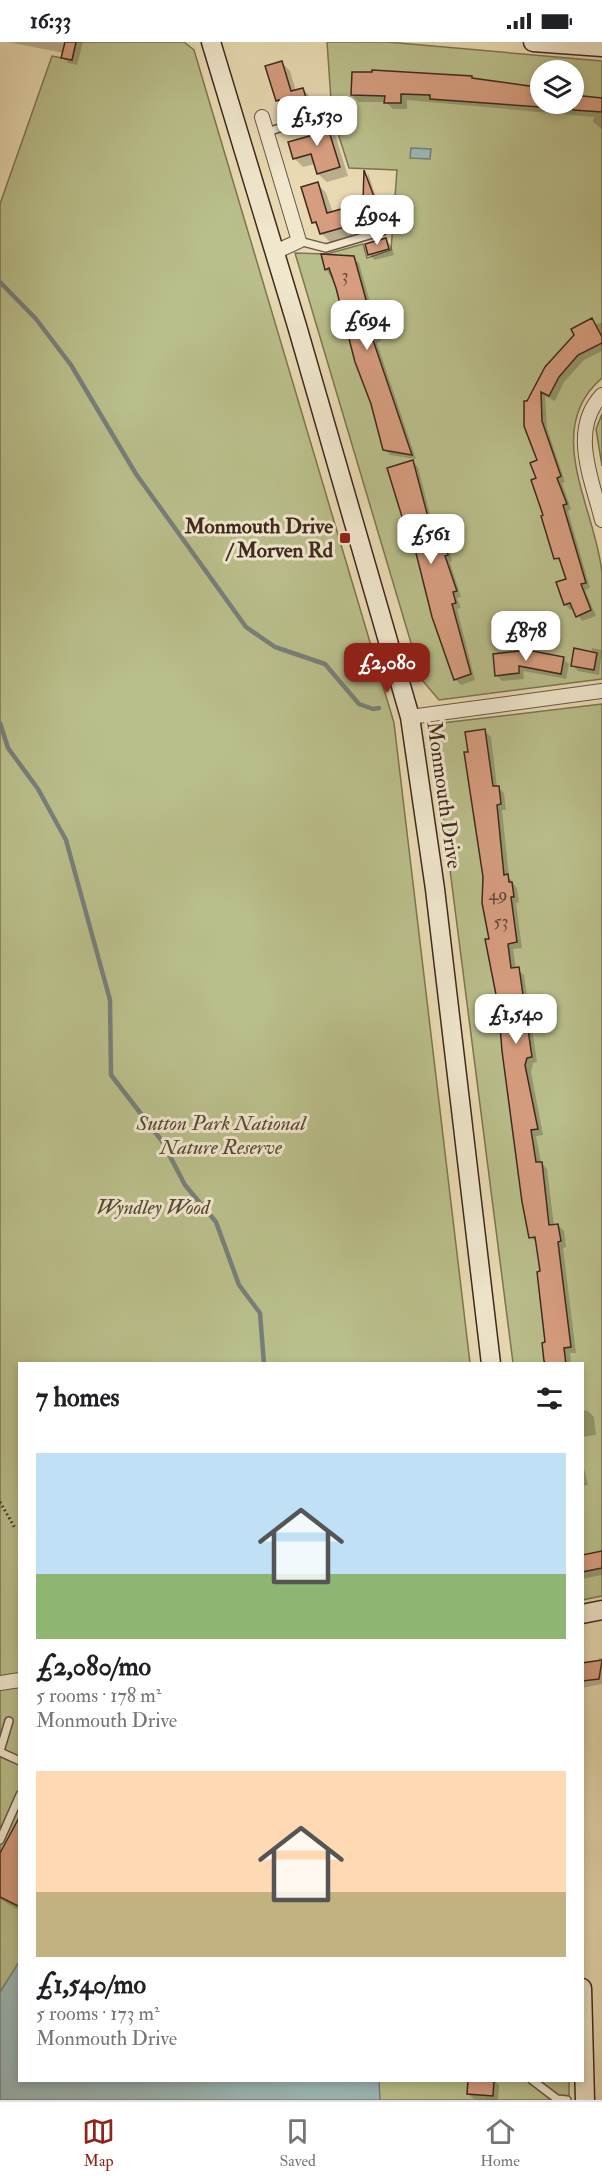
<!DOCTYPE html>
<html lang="en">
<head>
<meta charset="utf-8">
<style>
	body { margin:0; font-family:"IM FELL Double Pica",serif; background:#f2f2f2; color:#202124; height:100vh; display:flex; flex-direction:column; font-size:22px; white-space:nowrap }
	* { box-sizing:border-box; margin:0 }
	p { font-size:20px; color:#757577 }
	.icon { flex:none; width:33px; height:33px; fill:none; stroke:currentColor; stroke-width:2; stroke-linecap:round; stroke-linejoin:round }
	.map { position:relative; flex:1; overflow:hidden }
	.sheet { position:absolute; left:18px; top:1320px; width:566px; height:720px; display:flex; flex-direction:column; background:#fff; border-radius:0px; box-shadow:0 3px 9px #0003 }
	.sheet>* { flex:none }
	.controls { position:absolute; left:530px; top:18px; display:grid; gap:12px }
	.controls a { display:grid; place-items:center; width:54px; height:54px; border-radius:50%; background:#fff; box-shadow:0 3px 9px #0003; font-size:30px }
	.price { position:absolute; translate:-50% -51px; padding:0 14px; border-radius:12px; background:#fff; color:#222; font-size:20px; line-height:39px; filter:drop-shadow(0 2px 3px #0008) }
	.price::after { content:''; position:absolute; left:50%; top:36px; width:18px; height:14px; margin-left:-9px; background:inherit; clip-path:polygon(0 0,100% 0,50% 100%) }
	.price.on { background:#8f2418; color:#fff }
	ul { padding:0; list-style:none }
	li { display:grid; align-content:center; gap:12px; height:318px; padding:0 18px }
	li span { display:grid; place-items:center; height:186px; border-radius:0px; color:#555 }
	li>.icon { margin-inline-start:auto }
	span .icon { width:108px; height:108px; fill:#fffc; stroke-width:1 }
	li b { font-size:26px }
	h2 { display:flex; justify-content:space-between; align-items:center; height:72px; padding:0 18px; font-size:26px }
	.status { display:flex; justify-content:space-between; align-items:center; height:42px; padding:0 30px; background:#fff; direction:ltr }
	.status svg { height:16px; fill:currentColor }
	.tabs { display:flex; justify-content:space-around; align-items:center; height:84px; border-top:2px solid #e0e0e0; background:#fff; font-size:16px; color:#757577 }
	.tabs a { display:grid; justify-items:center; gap:3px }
	.tabs .on { color:#8f2418 }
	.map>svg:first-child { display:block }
	.green { fill:#b9be8a; stroke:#7c7454; stroke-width:1.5; fill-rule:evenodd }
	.water { fill:#9bb8b7; stroke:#777f7a; stroke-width:1.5 }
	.shadow { fill:#0003 }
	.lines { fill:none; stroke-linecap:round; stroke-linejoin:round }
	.stream { stroke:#777f7a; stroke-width:4.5 }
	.building { fill:#d69d7f; stroke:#40291e; stroke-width:1.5 }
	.lane-casing { stroke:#6a5543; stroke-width:10 }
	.street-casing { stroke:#6a5543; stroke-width:16 }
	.secondary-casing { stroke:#40291e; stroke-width:21 }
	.path { stroke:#40291e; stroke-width:3; stroke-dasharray:1.5 3; stroke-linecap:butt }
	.lane { stroke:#f0e7cd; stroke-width:7 }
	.street { stroke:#f0e7cd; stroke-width:14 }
	.secondary { stroke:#f0e7cd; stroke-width:18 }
	.poi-dot { fill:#8f2418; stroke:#f0e7cd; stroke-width:2 }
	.labels { text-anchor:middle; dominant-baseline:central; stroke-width:6; stroke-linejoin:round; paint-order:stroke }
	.number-label { font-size:18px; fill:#664636 }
	.poi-label { font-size:21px; font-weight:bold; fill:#40291e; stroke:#f0e7cd; text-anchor:end }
	.street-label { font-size:21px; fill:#40291e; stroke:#f0e7cd }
	.park-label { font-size:21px; font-style:italic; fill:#584734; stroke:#f0e7cd }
</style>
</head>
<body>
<div class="status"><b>16:33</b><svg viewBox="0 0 49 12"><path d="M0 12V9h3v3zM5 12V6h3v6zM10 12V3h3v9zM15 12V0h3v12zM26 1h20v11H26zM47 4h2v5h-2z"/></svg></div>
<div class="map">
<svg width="602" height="2058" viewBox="0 0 602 2058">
	<rect width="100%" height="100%" fill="#e8dab2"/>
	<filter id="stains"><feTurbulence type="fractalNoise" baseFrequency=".00333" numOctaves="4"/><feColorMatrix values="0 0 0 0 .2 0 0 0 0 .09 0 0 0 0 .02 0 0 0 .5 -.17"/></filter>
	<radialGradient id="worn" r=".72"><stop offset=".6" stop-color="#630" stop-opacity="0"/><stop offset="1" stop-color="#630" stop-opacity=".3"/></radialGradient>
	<path class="green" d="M76,0H184L194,8L394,681L470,1321L20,1322V2038H569V2058H0V162L52,14L72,18Z
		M327,0H387L602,19V336C541,388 596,467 602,531C602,565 602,602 602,637L439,658L422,638L295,211L327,212L363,202L367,216L391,208L397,128L349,126L332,72ZM540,28H573V62H540Z
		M602,372V424L596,387Z
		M602,662V1554L582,1558V1322L513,1321L433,695L442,681Z"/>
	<path class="water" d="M411,106L431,107L430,117L410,116Z
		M19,1920L20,2038L379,2039L380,2058H0V1950Z"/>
	<path class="shadow" d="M8,0H83L77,23L68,21L63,15L64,11Z
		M281,20L290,29L296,49L303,47L311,56L316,71L293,78L284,69L277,58Z
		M472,35L475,38L535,46L540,51V62H573V51L577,55L602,56V87L593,80L594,75L407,58V67H393L386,60H359L352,53Z
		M323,75L332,83L348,134L327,140L318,132L315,122L303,125L295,117L314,94Z
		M368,131L382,173L369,177L364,173Z
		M318,142L326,151L333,171L351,166L360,174L363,184L351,188L353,193L330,200L321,191L314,180Z
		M386,198L391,203L394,213L375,218L369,213Z
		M353,216L359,221L381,299L377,301L416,417L390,413L385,407L337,245L326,227Z
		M592,278L596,282L602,281V309L584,318L564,340L555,359L545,354L547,386L565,440L562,441L571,467L568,469L590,546L585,548L596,574L582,579L574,566L570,568L565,562L568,538L562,521L555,516L545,474L528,361Z
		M413,420L418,425L438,503L443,501L449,507L452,519L450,520L461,555L457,556L461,566L457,567L475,638L461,643L455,637L418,509L412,504Z
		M592,606L602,608L599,633L578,629L573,623L591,611Z
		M494,613L563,617L569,622L566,637L523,629L524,637L502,639L496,633Z
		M485,689L491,695L497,745L504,751L506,768H502L509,835L517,847L519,860L516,861L522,906L513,907L516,927L524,933L537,1020L533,1021L531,1030L543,1093L536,1094L541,1120L547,1127L554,1184L558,1183L564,1189L566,1205L563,1206L576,1311H570L571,1322H546L542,1231L537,1201L531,1195L491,898L469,711Z
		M582,1368L588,1369L594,1375L596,1393L582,1395Z
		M582,1419L588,1443L582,1444Z
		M602,1510V1533L582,1537V1515Z
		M599,1616H602V1642L582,1646V1622L599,1620Z
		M20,1791V1869L0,1857V1814Z
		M469,2038H494L499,2043L498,2058L474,2057L468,2052Z"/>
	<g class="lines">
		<path class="stream" d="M0,240L36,277L71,323L136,432L246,585L275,605L325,622L359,662L373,667L379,666
			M0,681L8,706L38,747L66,798L110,958L111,1033L162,1099L185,1143L216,1180L239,1243L260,1271L264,1322"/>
	</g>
	<path class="building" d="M65,0H76L72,18L61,16Z
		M282,19L291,49L303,46L308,62L283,70L279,58L276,59L265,24Z
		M372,28L472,34V36L536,45L535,53H540V65L430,57V53L401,52V61H384L385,54L351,53L352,30H372Z
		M573,53L602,56V70L573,68Z
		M324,73L340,125L317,132L311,112L293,117L288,100L313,93L308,78Z
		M364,128L379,168L363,173V160Z
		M318,140L327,171L352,164L355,176L344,179L345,185L320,192L316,180L312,181L301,145Z
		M386,196L389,207L368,213L365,202Z
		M321,212L354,214L376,294L372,295L412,413L383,408L371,362L355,320L336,246L329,226L325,228Z
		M592,276L602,295V301L578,313L559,335L549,354L541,350L542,379L561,434L557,436L567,462L563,463L586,541L581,542L591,568L576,575L570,561L564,563L556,540L566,537L559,516L554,517L541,474L543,473L531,438L536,436L530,421L537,418L524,384V359H527L545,325L574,293L571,287Z
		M413,418L435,502L443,500L448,513L445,514L457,549L453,550L456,561L452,562L471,632L454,638L432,575L414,503L411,504L387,426Z
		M574,606L597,611L594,628L571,624Z
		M527,608L564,615L561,632L519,624V631L495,634L493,612Z
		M485,687L493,744H499L501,762L497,763L504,833L508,832L509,840H512L514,855H511L517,900L508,902L511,926L519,925L532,1015L527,1016L525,1023L538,1087L531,1088L536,1120H542L549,1183L558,1182L561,1199L558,1200L571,1305L564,1306L566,1322H546L544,1319L542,1301L545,1300L537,1230L540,1229L535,1195L529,1196L522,1160L502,1009L500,984L502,983L485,897H489L482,861L483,835L464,710H468L465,690Z
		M602,1509V1526L582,1530V1513Z
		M602,1618L599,1637L582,1639V1621Z
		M20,1774V1865L0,1855V1811Z
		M468,2038H494L493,2054L467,2052Z"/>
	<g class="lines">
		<defs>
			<path id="lane" d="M267,90L286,84
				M299,199L326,206L383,189
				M0,1709L9,1679
				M0,1710L20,1719
				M0,1798L20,1753
				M532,2038L557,2057L567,2058"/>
			<path id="street" d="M262,75L299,199L275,210
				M602,353C569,388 592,437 602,478
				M410,675L602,649
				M0,1641L20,1638"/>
			<path id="secondary" d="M211,0L297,284L410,675L435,847L491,1322
				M533,0L602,5
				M582,1572L602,1568
				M582,1946L585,2058"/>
		</defs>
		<use href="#lane" class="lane-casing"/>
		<use href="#street" class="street-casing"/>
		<use href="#secondary" class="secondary-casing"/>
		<path class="path" d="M0,1460L15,1486"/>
		<use href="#lane" class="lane"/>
		<use href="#street" class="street"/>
		<use href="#secondary" class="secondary"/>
	</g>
	<rect class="poi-dot" x="339" y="490" width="12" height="12" rx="3"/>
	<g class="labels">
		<g class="number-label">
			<text x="345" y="233">3</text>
			<text x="498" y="852">49</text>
			<text x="501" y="879">53</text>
		</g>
		<g class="poi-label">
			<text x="333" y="484">Monmouth Drive<tspan x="333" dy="24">/ Morven Rd</tspan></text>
		</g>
		<g class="street-label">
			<text transform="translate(444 753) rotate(82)">Monmouth Drive</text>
		</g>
		<g class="park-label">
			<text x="221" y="1081">Sutton Park National<tspan x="221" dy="24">Nature Reserve</tspan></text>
			<text x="153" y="1165">Wyndley Wood</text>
		</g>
	</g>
	<rect width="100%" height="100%" filter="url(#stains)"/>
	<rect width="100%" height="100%" fill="url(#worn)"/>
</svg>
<div class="controls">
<a><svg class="icon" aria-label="layers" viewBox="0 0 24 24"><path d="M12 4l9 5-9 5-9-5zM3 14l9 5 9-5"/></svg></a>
</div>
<b class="price" style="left:317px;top:105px">£1,530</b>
<b class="price" style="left:377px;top:204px">£904</b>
<b class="price" style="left:367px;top:309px">£694</b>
<b class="price" style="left:431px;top:523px">£561</b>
<b class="price" style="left:526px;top:620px">£878</b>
<b class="price on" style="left:387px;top:652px">£2,080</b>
<b class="price" style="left:516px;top:1003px">£1,540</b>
<section class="sheet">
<h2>7 homes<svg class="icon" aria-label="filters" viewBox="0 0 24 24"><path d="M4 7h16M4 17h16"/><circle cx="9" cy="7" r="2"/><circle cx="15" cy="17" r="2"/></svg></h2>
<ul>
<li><span style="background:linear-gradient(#bfe0f5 65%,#8fb573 0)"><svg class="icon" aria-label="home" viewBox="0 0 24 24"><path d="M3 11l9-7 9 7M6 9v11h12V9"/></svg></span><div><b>£2,080/mo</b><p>5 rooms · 178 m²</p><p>Monmouth Drive</p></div></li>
<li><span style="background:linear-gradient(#ffd9b3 65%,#c2b280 0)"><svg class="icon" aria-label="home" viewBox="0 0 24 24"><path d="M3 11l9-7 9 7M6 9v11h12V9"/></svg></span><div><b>£1,540/mo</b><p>5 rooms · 173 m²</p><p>Monmouth Drive</p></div></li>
</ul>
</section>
</div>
<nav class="tabs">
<a class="on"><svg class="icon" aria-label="map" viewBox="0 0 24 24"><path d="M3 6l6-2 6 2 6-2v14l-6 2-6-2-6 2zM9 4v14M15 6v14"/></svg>Map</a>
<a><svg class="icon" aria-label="saved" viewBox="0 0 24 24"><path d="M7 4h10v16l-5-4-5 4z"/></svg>Saved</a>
<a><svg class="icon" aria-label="home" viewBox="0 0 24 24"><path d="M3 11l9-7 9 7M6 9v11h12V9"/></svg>Home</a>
</nav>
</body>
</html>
